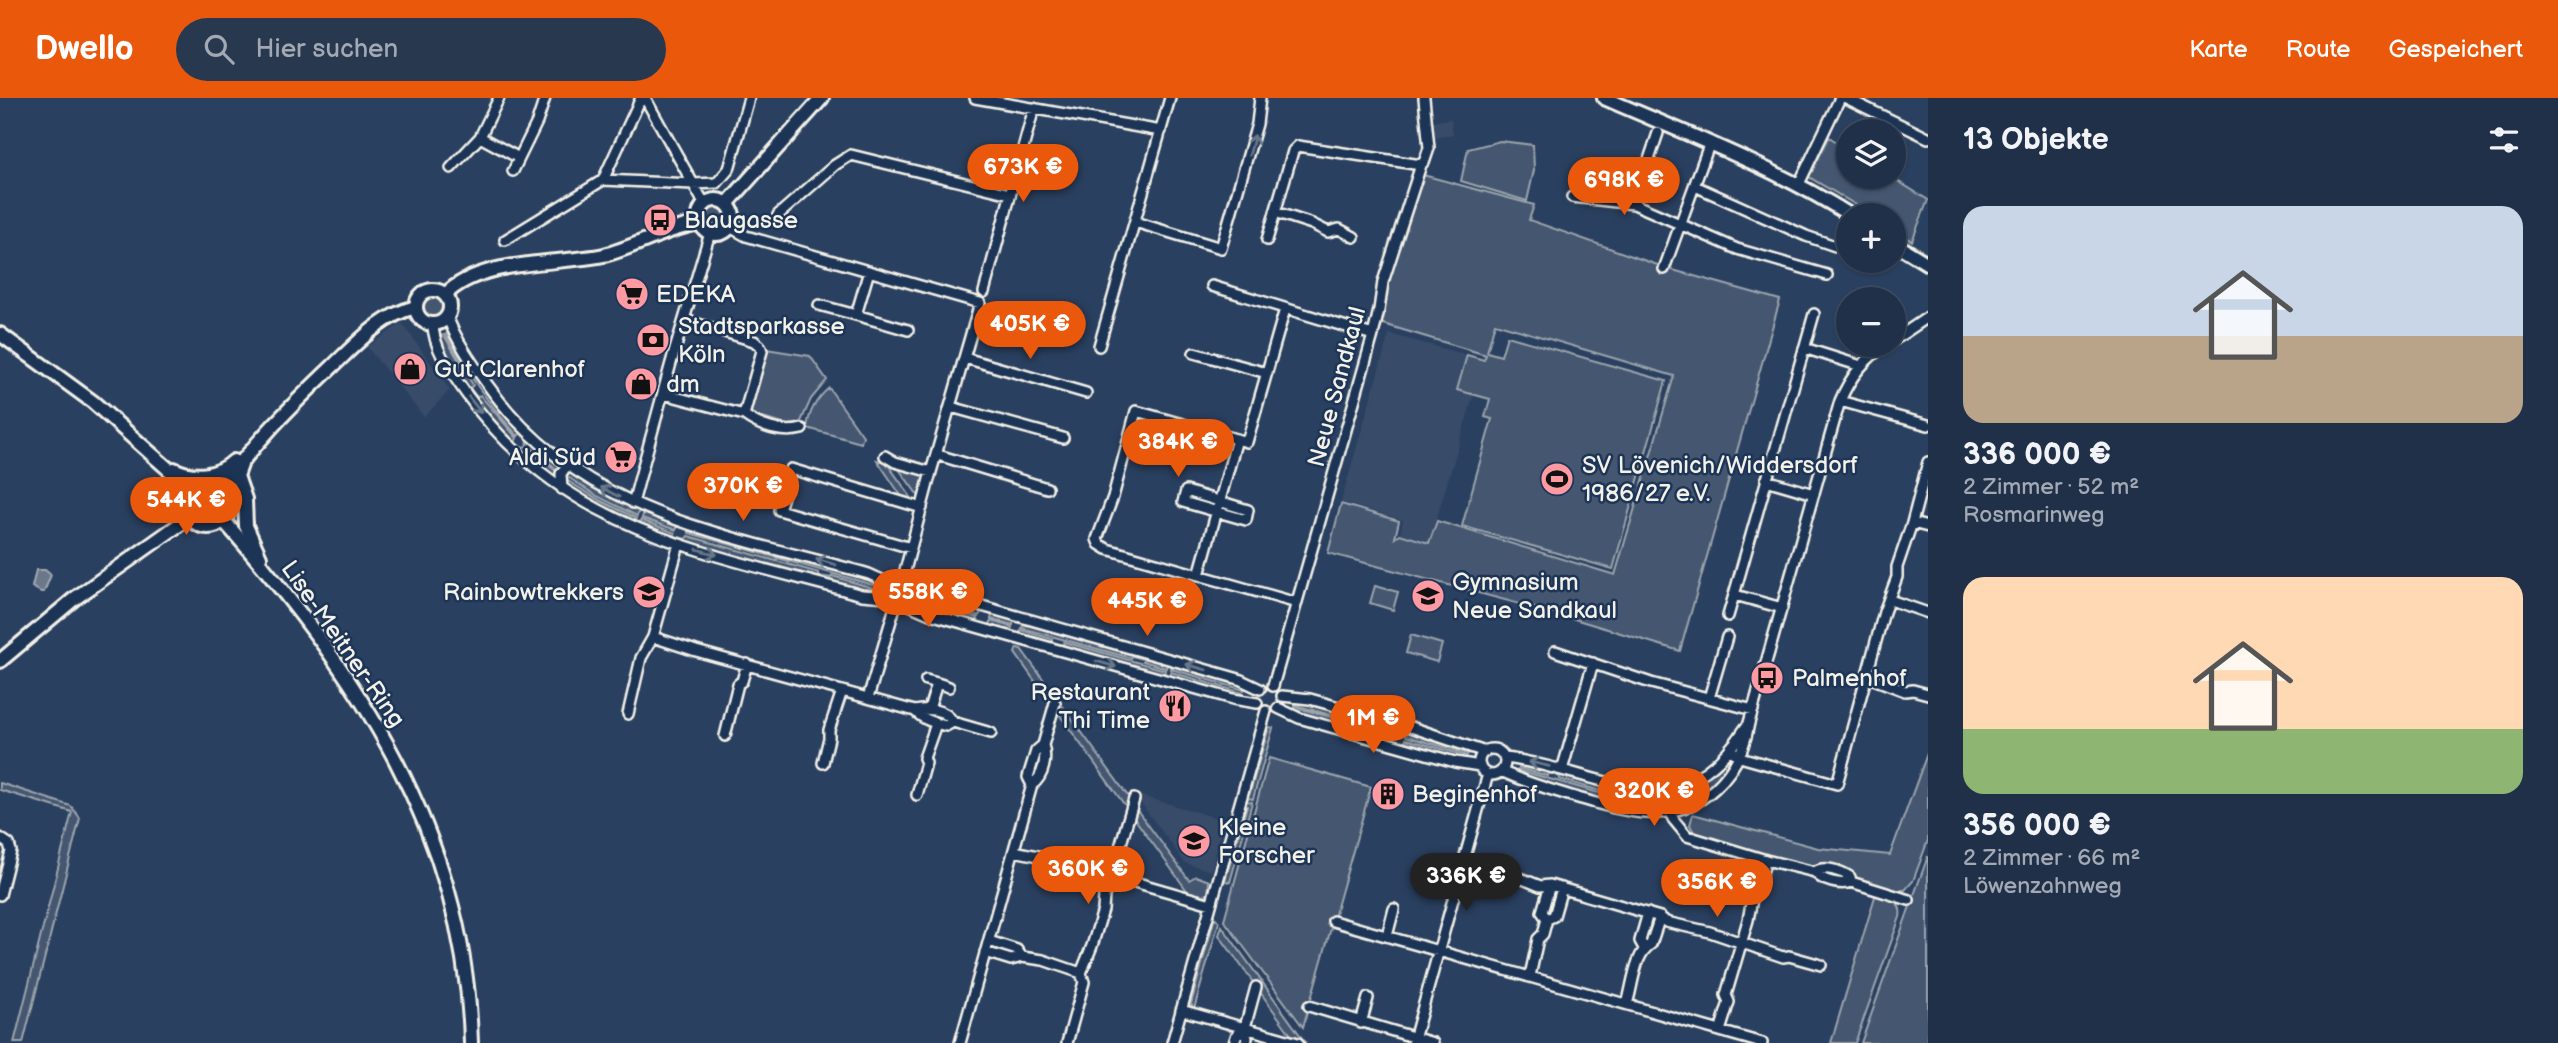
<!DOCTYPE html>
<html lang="de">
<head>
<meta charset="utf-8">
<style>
	body { margin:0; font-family:"Balsamiq Sans",sans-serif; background:#28384f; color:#f1f3f6; height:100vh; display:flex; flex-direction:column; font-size:26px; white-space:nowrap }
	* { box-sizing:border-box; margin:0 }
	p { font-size:23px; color:#a2a9b4 }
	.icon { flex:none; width:38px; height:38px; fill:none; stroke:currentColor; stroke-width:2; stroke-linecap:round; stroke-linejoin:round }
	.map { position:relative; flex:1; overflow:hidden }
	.sheet { display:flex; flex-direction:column; background:#203048; width:630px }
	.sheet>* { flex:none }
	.fabs { position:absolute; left:1836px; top:21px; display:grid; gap:14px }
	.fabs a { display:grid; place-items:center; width:70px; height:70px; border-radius:50%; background:#203048; box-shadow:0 2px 5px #0004,0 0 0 2px #3d4b60; font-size:35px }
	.price { position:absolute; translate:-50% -60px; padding:0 16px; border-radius:24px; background:#ea580c; color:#fff; font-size:23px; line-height:46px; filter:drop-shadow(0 2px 4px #0008) }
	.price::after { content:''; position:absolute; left:50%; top:42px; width:21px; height:16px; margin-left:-10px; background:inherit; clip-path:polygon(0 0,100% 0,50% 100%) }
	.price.active { background:#222; color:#fff }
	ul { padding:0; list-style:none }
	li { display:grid; align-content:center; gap:14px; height:371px; padding:0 35px }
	li span { display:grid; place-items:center; height:217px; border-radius:21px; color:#555 }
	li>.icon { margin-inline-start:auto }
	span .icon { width:126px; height:126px; fill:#fffc; stroke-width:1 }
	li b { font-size:30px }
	h2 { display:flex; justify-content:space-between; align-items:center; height:84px; padding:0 35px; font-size:30px }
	header { display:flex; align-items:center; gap:42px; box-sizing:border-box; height:98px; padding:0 35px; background:#ea580c; color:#fff }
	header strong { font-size:33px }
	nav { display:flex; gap:38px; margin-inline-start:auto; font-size:24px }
	.search { width:490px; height:63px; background:#28384f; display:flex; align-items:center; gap:18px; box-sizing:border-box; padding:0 24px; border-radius:38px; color:#a2a9b4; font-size:26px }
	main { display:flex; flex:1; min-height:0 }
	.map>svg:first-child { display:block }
	.built { fill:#374c69 }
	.green { fill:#445771; stroke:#9ca4ac; stroke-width:2 }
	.water { fill:#6a788a; stroke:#a1a8b0; stroke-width:2 }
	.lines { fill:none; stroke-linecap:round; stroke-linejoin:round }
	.street-casing { stroke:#f4f1e8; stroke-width:14 }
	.secondary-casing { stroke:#f4f1e8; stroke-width:18 }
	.street { stroke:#1d3557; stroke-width:9 }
	.secondary { stroke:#1d3557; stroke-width:12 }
	.oneway { stroke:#68778a }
	.labels { text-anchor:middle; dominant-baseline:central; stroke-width:5; stroke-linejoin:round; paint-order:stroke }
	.poi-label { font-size:24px; fill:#f4f1e8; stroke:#1d3557; text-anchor:start }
	.street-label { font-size:24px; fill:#f4f1e8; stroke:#1d3557 }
</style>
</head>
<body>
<header>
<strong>Dwello</strong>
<div class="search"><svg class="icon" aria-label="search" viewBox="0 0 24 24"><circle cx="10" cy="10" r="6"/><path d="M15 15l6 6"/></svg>Hier suchen</div>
<nav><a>Karte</a><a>Route</a><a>Gespeichert</a></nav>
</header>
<main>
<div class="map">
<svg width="1928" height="945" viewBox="0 0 1928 945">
	<rect width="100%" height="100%" fill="#2a4060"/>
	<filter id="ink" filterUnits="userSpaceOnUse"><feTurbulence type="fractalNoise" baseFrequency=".0143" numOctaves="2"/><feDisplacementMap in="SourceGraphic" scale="14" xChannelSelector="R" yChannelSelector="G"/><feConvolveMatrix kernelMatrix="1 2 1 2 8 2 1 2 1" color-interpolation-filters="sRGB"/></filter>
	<g filter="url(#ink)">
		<path class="built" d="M1451,21L1453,37L1434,40L1432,24Z
			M402,225L450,292L424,319L367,249Z
			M1389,236L1467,257L1457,292L1474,296L1429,445L1400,436L1403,422L1341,404Z
			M1139,697L1224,722L1211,773L1185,765L1138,701Z"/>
		<path class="green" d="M1829,39L1848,51V79H1891L1928,102L1912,143L1894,131V117H1873L1809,79Z
			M1500,43L1533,47L1534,72L1527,103L1461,83L1468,51Z
			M1423,77L1534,107L1529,122L1669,171L1780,202L1680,553L1561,517L1328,455L1341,406L1399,423L1395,440L1400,436L1429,445L1437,423L1615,477L1674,278L1495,225L1487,254L1501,258L1507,238L1666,283L1613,471L1462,428L1492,321L1485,319L1490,301L1457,292L1467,257L1484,262L1486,257L1380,225L1385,191Z
			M705 119a11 11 0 1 1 22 0a11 11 0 1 1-22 0Z
			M421 209a11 11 0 1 1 22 0a11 11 0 1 1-22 0Z
			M451,233L526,336L523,338L521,335L518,338C489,307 466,274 446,236Z
			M444,237L473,287L470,290L477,299L480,297L517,340L514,347C484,313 457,281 438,239Z
			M766,251L810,258L827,282L811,301L799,328L794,329L752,317L750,314Z
			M829,290L863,338L861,345L807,330C809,313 816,301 829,290Z
			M529,339L560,366L558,372L527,347Z
			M526,348L558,375V383L518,351Z
			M877,362L886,364L913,402L902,399Z
			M896,367L923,375L926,380L920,400Z
			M566,371L640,411L637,418L597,398L563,376Z
			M563,380L601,403L636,420L634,426L613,417L565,387Z
			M191 409a17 17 0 1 1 34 0a17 17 0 1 1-34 0Z
			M644,413L865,478L875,483L873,487L689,435V432L678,428L676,432L642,420Z
			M641,422L675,435V438L686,441L688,438L819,475V478L831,480L832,478L873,490L872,495L663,437L638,428Z
			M1375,488L1398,494L1393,512L1370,505Z
			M924,496L1015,520L1013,527L991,521L992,517L981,514L979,518L925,502Z
			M923,505L978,520L977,524L990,527L991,523L1012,529L1010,536L921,509Z
			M1024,523L1168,564L1166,570L1143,563V561L1132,558L1131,560L1022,530Z
			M1021,532L1052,541V544L1063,547L1064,544L1165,572L1164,579L1019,539Z
			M1411,537L1442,546L1437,564L1406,555Z
			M1017,550L1021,551L1054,596L1051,606L1015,555Z
			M1173,565L1246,587L1244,592L1171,571Z
			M1171,574L1243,595V600L1168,581Z
			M1296,601L1302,602L1470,650L1468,656L1406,638L1407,634L1396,631L1394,635L1295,607Z
			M1059,603L1130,701L1128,707L1124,706L1056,612Z
			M1295,609L1334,620V624L1345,627L1346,624L1393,637V641L1404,644L1406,641L1467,658L1466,663L1292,614Z
			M1269,629L1273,630L1253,701L1244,699L1245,694L1250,695Z
			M1928,653V742L1913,783L1905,792H1895L1854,781L1850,775L1818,766L1812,769L1703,738L1695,736L1690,727L1693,716L1818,750L1890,757Z
			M1731,659L1734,661C1721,683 1701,699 1677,708L1671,691Z
			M1269,660L1371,689L1303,929L1224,822Z
			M1519,665L1612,689L1611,692H1608L1607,695L1559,681L1560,679L1549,675L1548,678L1519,670Z
			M1518,672L1606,697L1608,705L1515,677Z
			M0,685L71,708L80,720L23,945H14L72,714L0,692Z
			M1617,690L1661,697L1664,705C1654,719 1628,709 1613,706L1614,703L1618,704L1620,695L1616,694Z
			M1243,702L1252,704L1230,784L1225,783L1247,708L1242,706Z
			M1134,708L1189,782L1196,778L1209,783L1208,796L1203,798L1188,794L1132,717Z
			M1928,758V945H1861Z
			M1876,795C1889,800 1903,802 1900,819L1855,945H1831Z
			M1215,819L1219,824L1194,911L1191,906Z
			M1222,828L1305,944L1294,941L1219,837Z"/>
		<path class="water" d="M36,472H45L51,477L44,494H41L32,489Z"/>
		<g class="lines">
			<defs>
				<path id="street" d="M645,0L705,107
					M975,0L1161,33
					M1846,0L1928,40
					M480,39L519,60
					M451,70L480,39L499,0
					M513,73L537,24L545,0
					M603,82L641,0
					M1695,88L1806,138L1835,148
					M1798,88L1840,0
					M1572,99L1634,106L1737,151L1827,177
					M1634,106L1658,35
					M1275,114L1312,126L1328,134L1339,131L1354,139
					M778,117L835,67L851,57L1010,96
					M1135,124L1221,150L1257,26L1260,0
					M730,129L746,138L980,205L931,374L902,484
					M505,142L603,82L693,86L717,85L729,71L749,0
					M1267,142L1293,53L1298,48L1421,67
					M1664,171L1709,47
					M869,173L856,217L908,232
					M1212,188L1373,237
					M984,194L1034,10
					M819,207L856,217
					M1285,211L1247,344L1136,313L1113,399L1097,441L1099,446L1107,451L1297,505
					M447,218C456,242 472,265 487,286C579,417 726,436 869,476L891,486
					M685,222L754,243L760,248L762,253L744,317
					M433,226C433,251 453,277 467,297C565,435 711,455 862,497L886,499
					M1894,242L1928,219
					M1099,248L1170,0
					M1804,250L1861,268
					M1194,255L1267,275
					M965,260L1086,295
					M664,296L744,317C760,329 782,336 802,331
					M1840,303L1928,327
					M951,309L1063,340
					M938,357L1047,390
					M885,358L895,364L931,374
					M1766,382L1814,396
					M562,391L561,376L567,367
					M1186,393L1248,412L1246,422L1183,404Z
					M633,405L671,265L710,135
					M1912,425L1928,429
					M911,450L779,412L791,371L922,410
					M1199,477L1237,341
					M911,492L943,497L1239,581L1260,591
					M1735,497L1782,510
					M1890,502L1928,515
					M907,506L930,516L1233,601L1257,605
					M1728,518L1814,216
					M653,539L696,553L915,613C924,622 934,625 946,628L953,624L991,635
					M1555,553L1651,585L1753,612
					M1868,579L1905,593L1913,592L1928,596
					M926,582L937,585
					M1273,588L1373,237L1379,212L1383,184L1421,67L1425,62L1429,50L1424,0
					M1282,598L1310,601L1411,629L1485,654
					M868,600L895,509
					M1709,600L1727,539
					M1278,610L1299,620L1455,664L1480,668
					M929,611L937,585L949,589
					M915,613C929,610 945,611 953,624
					M628,616L641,560L653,539L679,446
					M725,638L738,586L742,583L747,566
					M1479 664a13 13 0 1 1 26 0a13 13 0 1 1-26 0Z
					M1731,652L1740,659L1837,686L1884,514L1897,479V469L1912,425L1928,364
					M1505,660C1601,671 1676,738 1746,629
					M823,665L829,640V632L842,593
					M1562,672L1593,565
					M1501,673C1526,685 1552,692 1578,700C1600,706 1623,714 1646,715C1701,718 1741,676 1749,625L1840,303C1850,279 1864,261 1886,247
					M1032,687C1044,678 1047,661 1043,647
					M1661,692L1668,698L1673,721L1687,738L1766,762L1815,774C1821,783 1841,788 1851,784L1909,802
					M917,697L926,665L924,660L936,626
					M0,740L9,746L11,753L0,797
					M1014,753L1053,761L1093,775L1124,781L1211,806
					M1465,767L1497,776L1508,775L1540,788L1550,787L1660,819L1666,824L1710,834L1783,859L1789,858L1821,867
					M1815,774C1824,767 1841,773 1850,779L1851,784
					M1547,821L1542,814L1550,787
					M1333,823L1762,945
					M1387,838L1394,811
					M989,843L1017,852L1022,859
					M1644,850L1640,843L1648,815
					M985,854L1011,862L1022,859L1043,862L1081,875
					M1530,878L1538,841L1543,836L1547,821L1554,818L1562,790
					M1627,906C1633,888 1634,856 1651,846L1660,819
					M1309,908L1433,945
					M1181,912L1298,945
					M1361,925L1368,900
					M1244,933L1247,940L1246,945
					M1720,933L1729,904L1726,897L1748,822L1754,791L1758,787L1766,762
					M960,945L1032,687L1028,679L1036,653L1043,647L1055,605
					M1067,945L1084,884L1081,875L1092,848L1103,812L1104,798L1111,780L1134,701
					M1172,945L1266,613
					M1234,945L1237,936L1244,933L1256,889
					M1413,945L1488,676"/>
				<path id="secondary" d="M1604,0C1687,36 1774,69 1850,117
					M699 119a17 17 0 1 1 34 0a17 17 0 1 1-34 0Z
					M727,106L822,0
					M1894,145L1928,166
					M416 209a17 17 0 1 1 34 0a17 17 0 1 1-34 0Z
					M445,197C481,160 556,167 604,157C636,149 667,130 701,125
					M0,236L93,304L193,393
					M241,367L237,378L245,401L246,428L260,459
					M174,371C194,381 218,378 234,363
					M187 408a21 21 0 1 1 42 0a21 21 0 1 1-42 0Z
					M221,391C254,345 292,307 333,268C357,245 382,217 416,209
					M224,423C357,575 466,735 471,945
					M0,563L74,501L190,419"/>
			</defs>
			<use href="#street" class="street-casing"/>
			<use href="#secondary" class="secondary-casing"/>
			<use href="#street" class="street"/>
			<use href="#secondary" class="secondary"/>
		</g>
		<defs><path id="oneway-shaft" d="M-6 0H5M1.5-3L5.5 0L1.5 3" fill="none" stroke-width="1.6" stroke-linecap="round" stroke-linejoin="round" transform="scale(1.75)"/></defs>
		<g class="oneway">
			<use href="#oneway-shaft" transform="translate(1252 47) rotate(-75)"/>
			<use href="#oneway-shaft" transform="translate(475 307) rotate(52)"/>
			<use href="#oneway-shaft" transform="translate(610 394) rotate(-152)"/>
			<use href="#oneway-shaft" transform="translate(707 454) rotate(16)"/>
			<use href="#oneway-shaft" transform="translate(826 464) rotate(-164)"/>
			<use href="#oneway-shaft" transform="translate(1106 566) rotate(16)"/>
			<use href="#oneway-shaft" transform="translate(1196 569) rotate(-164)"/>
			<use href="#oneway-shaft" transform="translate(1539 666) rotate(-167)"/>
		</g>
	</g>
	<defs>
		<symbol id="bus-disc" viewBox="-11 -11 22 22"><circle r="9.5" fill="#ff9aa2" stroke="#1d3557"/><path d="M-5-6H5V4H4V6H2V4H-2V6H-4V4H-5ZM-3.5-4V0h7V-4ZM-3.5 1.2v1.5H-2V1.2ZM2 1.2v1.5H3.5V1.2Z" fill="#111"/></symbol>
		<symbol id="supermarket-disc" viewBox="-11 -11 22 22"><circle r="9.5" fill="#ff9aa2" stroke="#1d3557"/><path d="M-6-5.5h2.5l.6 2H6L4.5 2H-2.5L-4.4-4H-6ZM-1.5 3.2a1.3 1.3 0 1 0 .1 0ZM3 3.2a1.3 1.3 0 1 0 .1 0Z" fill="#111"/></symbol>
		<symbol id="bank-disc" viewBox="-11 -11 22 22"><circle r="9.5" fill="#ff9aa2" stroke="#1d3557"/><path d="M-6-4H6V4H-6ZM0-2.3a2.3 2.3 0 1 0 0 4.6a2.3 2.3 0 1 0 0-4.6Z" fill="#111"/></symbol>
		<symbol id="shop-disc" viewBox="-11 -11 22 22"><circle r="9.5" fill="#ff9aa2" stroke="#1d3557"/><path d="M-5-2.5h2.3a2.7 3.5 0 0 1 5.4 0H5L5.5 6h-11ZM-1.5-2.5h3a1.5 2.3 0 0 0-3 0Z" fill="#111"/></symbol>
		<symbol id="stadium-disc" viewBox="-11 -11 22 22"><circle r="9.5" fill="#ff9aa2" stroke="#1d3557"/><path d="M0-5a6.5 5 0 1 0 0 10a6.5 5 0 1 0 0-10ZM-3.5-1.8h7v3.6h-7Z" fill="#111"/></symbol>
		<symbol id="school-disc" viewBox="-11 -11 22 22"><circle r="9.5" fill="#ff9aa2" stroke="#1d3557"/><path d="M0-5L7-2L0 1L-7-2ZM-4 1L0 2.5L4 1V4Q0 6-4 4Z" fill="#111"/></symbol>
		<symbol id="restaurant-disc" viewBox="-11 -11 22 22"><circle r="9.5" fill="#ff9aa2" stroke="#1d3557"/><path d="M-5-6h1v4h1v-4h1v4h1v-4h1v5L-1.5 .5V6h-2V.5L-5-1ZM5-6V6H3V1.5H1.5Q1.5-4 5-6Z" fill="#111"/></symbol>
		<symbol id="building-disc" viewBox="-11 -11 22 22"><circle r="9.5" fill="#ff9aa2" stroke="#1d3557"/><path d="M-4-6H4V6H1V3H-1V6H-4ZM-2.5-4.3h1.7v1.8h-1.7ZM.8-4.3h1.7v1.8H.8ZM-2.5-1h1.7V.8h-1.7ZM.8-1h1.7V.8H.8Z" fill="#111"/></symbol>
	</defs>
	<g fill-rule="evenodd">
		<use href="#bus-disc" x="641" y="103" width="38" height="38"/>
		<use href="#supermarket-disc" x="613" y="177" width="38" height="38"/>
		<use href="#bank-disc" x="634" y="223" width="38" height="38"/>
		<use href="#shop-disc" x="391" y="252" width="38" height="38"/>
		<use href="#shop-disc" x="622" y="267" width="38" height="38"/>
		<use href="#supermarket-disc" x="602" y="340" width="38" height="38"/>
		<use href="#stadium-disc" x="1538" y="362" width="38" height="38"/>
		<use href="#school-disc" x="630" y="475" width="38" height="38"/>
		<use href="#school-disc" x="1409" y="479" width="38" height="38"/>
		<use href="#bus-disc" x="1748" y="561" width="38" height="38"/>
		<use href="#restaurant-disc" x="1156" y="589" width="38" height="38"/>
		<use href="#building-disc" x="1369" y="677" width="38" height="38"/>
		<use href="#school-disc" x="1175" y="724" width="38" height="38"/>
	</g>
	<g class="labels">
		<g class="poi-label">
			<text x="684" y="122">Blaugasse</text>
			<text x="656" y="196">EDEKA</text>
			<text x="678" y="228">Stadtsparkasse<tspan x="678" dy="28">Köln</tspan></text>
			<text x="434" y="271">Gut Clarenhof</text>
			<text x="666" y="286">dm</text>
			<text x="596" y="359" text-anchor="end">Aldi Süd</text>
			<text x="1582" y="367">SV Lövenich/Widdersdorf<tspan x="1582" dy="28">1986/27 e.V.</tspan></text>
			<text x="1452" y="484">Gymnasium<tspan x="1452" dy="28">Neue Sandkaul</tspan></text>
			<text x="624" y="494" text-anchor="end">Rainbowtrekkers</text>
			<text x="1792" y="580">Palmenhof</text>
			<text x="1150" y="594" text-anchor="end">Restaurant<tspan x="1150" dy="28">Thi Time</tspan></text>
			<text x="1412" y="696">Beginenhof</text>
			<text x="1218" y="729">Kleine<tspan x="1218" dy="28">Forscher</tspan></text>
		</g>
		<g class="street-label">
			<text transform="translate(1337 289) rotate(-75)">Neue Sandkaul</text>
			<text transform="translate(343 546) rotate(55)">Lise-Meitner-Ring</text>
		</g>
	</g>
</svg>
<div class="fabs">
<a><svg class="icon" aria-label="layers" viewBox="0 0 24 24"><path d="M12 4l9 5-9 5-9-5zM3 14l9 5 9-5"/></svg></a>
<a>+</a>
<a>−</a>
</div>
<b class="price" style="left:1023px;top:106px">673K €</b>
<b class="price" style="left:1624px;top:119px">698K €</b>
<b class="price" style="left:1030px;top:263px">405K €</b>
<b class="price" style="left:1178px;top:381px">384K €</b>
<b class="price" style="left:743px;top:425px">370K €</b>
<b class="price" style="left:186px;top:439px">544K €</b>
<b class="price" style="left:928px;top:531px">558K €</b>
<b class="price" style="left:1147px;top:540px">445K €</b>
<b class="price" style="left:1373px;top:657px">1M €</b>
<b class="price" style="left:1654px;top:730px">320K €</b>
<b class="price" style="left:1088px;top:808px">360K €</b>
<b class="price active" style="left:1466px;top:815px">336K €</b>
<b class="price" style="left:1717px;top:821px">356K €</b>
</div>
<section class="sheet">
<h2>13 Objekte<svg class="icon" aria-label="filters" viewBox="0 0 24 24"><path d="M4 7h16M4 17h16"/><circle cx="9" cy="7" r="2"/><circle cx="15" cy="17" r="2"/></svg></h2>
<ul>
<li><span style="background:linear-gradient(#c9d6e8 60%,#b9a48a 0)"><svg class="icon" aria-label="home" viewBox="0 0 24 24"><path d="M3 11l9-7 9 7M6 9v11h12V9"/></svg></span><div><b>336 000 €</b><p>2 Zimmer · 52 m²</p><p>Rosmarinweg</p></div></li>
<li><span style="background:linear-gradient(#ffd9b3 70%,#8fb573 0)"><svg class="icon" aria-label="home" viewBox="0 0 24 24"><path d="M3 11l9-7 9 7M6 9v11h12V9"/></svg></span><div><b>356 000 €</b><p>2 Zimmer · 66 m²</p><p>Löwenzahnweg</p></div></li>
</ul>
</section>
</main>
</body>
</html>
